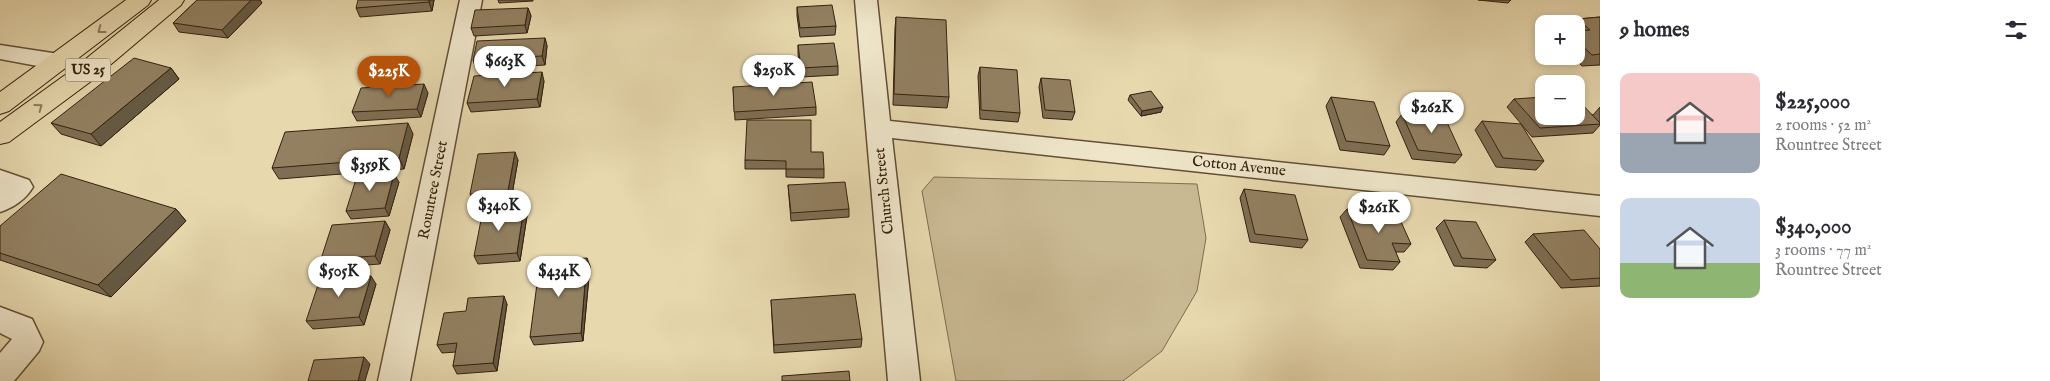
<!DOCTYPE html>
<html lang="en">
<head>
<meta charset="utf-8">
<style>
	body { margin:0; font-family:"IM FELL English",serif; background:#f2f2f3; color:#2b2b33; height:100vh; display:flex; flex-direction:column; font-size:19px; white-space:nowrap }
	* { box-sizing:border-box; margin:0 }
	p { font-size:16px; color:#7c7c81 }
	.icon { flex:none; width:28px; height:28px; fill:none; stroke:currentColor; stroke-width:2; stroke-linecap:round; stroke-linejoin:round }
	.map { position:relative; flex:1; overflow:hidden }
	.panel { display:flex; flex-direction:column; background:#fff; width:450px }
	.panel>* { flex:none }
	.fabs { position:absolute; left:1535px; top:15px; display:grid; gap:10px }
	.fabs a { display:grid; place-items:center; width:50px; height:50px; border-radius:10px; background:#fff; box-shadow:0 2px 8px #0003; font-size:25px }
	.price { position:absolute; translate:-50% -42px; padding:0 11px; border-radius:18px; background:#fff; color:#222; font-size:16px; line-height:32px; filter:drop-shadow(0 1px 2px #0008) }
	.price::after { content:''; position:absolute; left:50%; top:30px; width:15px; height:11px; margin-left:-8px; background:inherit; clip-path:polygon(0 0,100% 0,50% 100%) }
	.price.active { background:#b45309; color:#fff }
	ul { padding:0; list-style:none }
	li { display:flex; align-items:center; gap:15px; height:125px; padding:0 20px }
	li span { display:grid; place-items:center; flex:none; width:140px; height:100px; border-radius:10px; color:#555 }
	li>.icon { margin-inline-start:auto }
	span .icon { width:60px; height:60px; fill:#fffc; stroke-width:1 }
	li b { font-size:21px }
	h2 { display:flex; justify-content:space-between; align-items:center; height:60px; padding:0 20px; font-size:21px }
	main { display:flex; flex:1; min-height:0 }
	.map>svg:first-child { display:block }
	.green { fill:#c9b993; stroke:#7f6d50 }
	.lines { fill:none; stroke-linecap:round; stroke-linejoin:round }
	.minor-casing { stroke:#624f36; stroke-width:3 }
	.major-casing { stroke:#35210e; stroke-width:2 }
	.minor { fill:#efe6ca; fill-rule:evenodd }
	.major { fill:#e7d8ae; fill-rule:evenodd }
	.wall { fill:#7e6e53; stroke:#35210e }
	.shaded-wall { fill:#665a44; stroke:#35210e }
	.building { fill:#928061; stroke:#35210e }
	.oneway { stroke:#8e7c5e }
	.labels { text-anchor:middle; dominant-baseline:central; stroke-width:4; stroke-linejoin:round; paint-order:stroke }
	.shield { fill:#efe6ca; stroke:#6d5c46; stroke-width:1 }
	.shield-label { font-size:14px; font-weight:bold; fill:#35210e }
	.street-label { font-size:15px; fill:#35210e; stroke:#efe6ca }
</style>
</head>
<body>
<main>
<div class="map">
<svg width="1600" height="381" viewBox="0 0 1600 381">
	<rect width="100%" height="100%" fill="#e7d8ae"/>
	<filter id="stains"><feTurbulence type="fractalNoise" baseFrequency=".004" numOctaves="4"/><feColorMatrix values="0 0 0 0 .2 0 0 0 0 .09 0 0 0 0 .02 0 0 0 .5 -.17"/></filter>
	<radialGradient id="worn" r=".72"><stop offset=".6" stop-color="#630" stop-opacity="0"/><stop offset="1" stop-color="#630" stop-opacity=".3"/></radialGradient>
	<path class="green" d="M934,177L1197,184L1206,238L1197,291L1162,351L1123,381H956L922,191Z"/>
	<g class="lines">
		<defs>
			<path id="minor" d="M460,0H482L410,381H378Z
				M855,0H877L890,121L1600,196V216L892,138L920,381H888Z
				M0,45L59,54L67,57L70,62L67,67L59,70L0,59Z
				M0,170L29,180L33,187C26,199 13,208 0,212Z
				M0,307L32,319L43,342L39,351L14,381H0V353L12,339L0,333Z"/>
			<path id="major" d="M126,0H151L148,5L9,111L0,114V92Z
				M159,0H184L181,5L90,82L9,142L0,144V122L72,70Z"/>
		</defs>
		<use href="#minor" class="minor-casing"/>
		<use href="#major" class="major-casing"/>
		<use href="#minor" class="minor"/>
		<use href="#major" class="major"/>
	</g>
	<path class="wall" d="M197,0H260L262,3L228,38L179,32L173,23Z
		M434,0L432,11L360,17L356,8Z
		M498,0H533V1L499,3Z
		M1478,0H1511L1508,3Z
		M797,7L836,26L835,35L800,37L797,16Z
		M528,8L531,16L527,33L474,36L471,28Z
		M896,17L949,97L947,108L893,105L895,28Z
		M1600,17V65L1582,66L1572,56H1576V24H1574L1578,19Z
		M545,38L547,46L545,65L476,69L473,60Z
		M798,45L838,66V75L801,77L798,54Z
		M980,67L1020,113L1018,122L980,119L978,76Z
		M171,68L179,79L101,146L61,134L51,123Z
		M1041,78L1075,112L1072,120L1043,118L1039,87Z
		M544,81L540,107L471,112L467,103Z
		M733,87L816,107V115L735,120Z
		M428,93L421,117L357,121L352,112Z
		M1130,95L1161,112L1141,116L1128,100Z
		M1331,97L1390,146L1384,155L1340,150L1326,106Z
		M1514,99L1593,115L1600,107V125L1593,133L1532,137L1507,107Z
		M1402,114L1462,155L1455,163L1412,159L1396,122Z
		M1482,121L1544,161L1536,170L1496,167L1475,130Z
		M413,134L404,169L279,179L272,168Z
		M811,152L824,169V178L786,177V169H745V160Z
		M518,160L511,200L474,202L470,194Z
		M399,182L389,216L351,219L346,211Z
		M788,185L849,209V217L791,221Z
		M1244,189L1308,240L1302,248L1250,242L1240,198Z
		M524,207L527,216L520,261L478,264L474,256Z
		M176,209L186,221L111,297L0,260V226Z
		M1347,209L1411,244L1404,252H1395L1400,262L1393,270L1360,268L1340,217Z
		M1444,220L1496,260L1487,268L1454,266L1436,228Z
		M385,221L390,230L380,264L327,268L321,259Z
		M1533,234L1600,249V286L1561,288L1525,242Z
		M590,266L583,341L534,345L530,337Z
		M376,284L364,325L313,329L306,321Z
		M771,300L862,339L861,347L774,353Z
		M507,304L497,371L457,374L453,366L456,352L442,353L437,345Z"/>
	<path class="shaded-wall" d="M251,0H260L262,3L228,38L222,30Z
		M429,0H434L432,11L429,2Z
		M528,8L531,16L527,33L525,25Z
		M545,38L547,46L545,65L542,56Z
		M171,68L179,79L101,146L91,134Z
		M542,72L544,81L540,107L537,99Z
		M424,84L428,93L421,117L417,109Z
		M1163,107L1161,112L1141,116L1142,111Z
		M408,123L413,134L404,169L399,158Z
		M515,152L518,160L511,200L508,191Z
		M394,174L399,182L389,216L385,208Z
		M524,207L527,216L520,261L517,253Z
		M176,209L186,221L111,297L98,285Z
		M385,221L390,230L380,264L375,256Z
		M587,258L590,266L583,341L581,333Z
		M371,276L376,284L364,325L359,317Z
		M504,296L507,304L497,371L493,363Z
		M364,357L370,364L365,381H358Z"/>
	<path class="building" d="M197,0H251L222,30L173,23Z
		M358,0H429V2L356,8Z
		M832,5L836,26L800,28L797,7Z
		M528,8L525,25L471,28L475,10Z
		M896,17L946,20L949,97L894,94Z
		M1600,17V54L1592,55L1576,40V31L1590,30L1578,19Z
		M545,38L542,56L473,60L477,41Z
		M834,43L838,66L801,68L798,45Z
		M134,58L171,68L91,134L51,123Z
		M980,67L1017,70L1020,113L981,110Z
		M542,72L537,99L467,103L474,76Z
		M1041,78L1070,80L1075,112L1045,110Z
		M812,82L816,107L734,112L733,87Z
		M424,84L417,109L352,112L361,88Z
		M1151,91L1163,107L1142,111L1130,95Z
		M1331,97L1374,102L1390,146L1346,141Z
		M1544,97V116H1576V98L1600,123V124L1540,128L1514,99Z
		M1402,114L1445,118L1462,155L1418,150Z
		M747,120H811V152H823L824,169H786V161L745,160Z
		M1482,121L1521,124L1544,161L1503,158Z
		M408,123L399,158L272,168L285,132Z
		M515,152L508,191L470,194L478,154Z
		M61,174L176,209L98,285L0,253V226Z
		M394,174L385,208L346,211L357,176Z
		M845,182L849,209L791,213L788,185Z
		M1244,189L1295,195L1308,240L1255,234Z
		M524,207L517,253L474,256L483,210Z
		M1347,209L1397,213L1411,244L1392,243L1400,262L1367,260Z
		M1444,220L1476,222L1496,260L1462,258Z
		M385,221L375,256L321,259L332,225Z
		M1584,230L1600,249V278L1571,280L1533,234Z
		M587,258L581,333L530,337L540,261Z
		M371,276L359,317L306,321L320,279Z
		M855,294L862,339L774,345L771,300Z
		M504,296L493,363L453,366L457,343L437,345L444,313L466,311L468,298Z
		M364,357L358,381H308L314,360Z
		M849,371L850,381H782V376Z"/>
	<defs><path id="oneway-chevron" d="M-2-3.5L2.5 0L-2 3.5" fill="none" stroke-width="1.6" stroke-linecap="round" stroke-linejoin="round" transform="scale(1.25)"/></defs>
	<g class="oneway">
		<use href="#oneway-chevron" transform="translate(101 30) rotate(143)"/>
		<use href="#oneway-chevron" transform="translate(39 107) rotate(-36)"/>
	</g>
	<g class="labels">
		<rect class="shield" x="65.5" y="58.5" width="45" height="23" rx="4"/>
		<g class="shield-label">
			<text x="88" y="70">US 25</text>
		</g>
		<g class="street-label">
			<text transform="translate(1239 166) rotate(6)">Cotton Avenue</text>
			<text transform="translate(433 190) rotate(-79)">Rountree Street</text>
			<text transform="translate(884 191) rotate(-96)">Church Street</text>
		</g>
	</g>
	<rect width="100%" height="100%" filter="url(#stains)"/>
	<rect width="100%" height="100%" fill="url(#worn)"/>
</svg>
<div class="fabs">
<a>+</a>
<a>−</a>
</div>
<b class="price" style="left:505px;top:88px">$663K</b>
<b class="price" style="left:774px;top:97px">$250K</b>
<b class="price active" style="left:389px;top:98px">$225K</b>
<b class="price" style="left:1432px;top:134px">$262K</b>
<b class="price" style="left:370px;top:192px">$359K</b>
<b class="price" style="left:499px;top:232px">$340K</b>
<b class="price" style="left:1379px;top:234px">$261K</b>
<b class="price" style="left:339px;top:298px">$505K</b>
<b class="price" style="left:559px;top:298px">$434K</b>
</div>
<section class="panel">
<h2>9 homes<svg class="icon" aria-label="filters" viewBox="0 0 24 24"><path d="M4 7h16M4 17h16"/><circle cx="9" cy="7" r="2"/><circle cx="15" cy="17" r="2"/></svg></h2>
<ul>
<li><span style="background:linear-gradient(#f6c9c9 60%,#9aa5b1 0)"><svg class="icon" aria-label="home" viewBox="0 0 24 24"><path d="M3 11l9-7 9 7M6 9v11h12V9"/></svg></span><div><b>$225,000</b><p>2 rooms · 52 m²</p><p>Rountree Street</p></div></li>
<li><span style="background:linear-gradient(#c9d6e8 65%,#8fb573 0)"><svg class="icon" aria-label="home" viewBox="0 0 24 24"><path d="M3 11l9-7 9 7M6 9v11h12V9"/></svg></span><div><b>$340,000</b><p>3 rooms · 77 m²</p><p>Rountree Street</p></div></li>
</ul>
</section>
</main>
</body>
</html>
